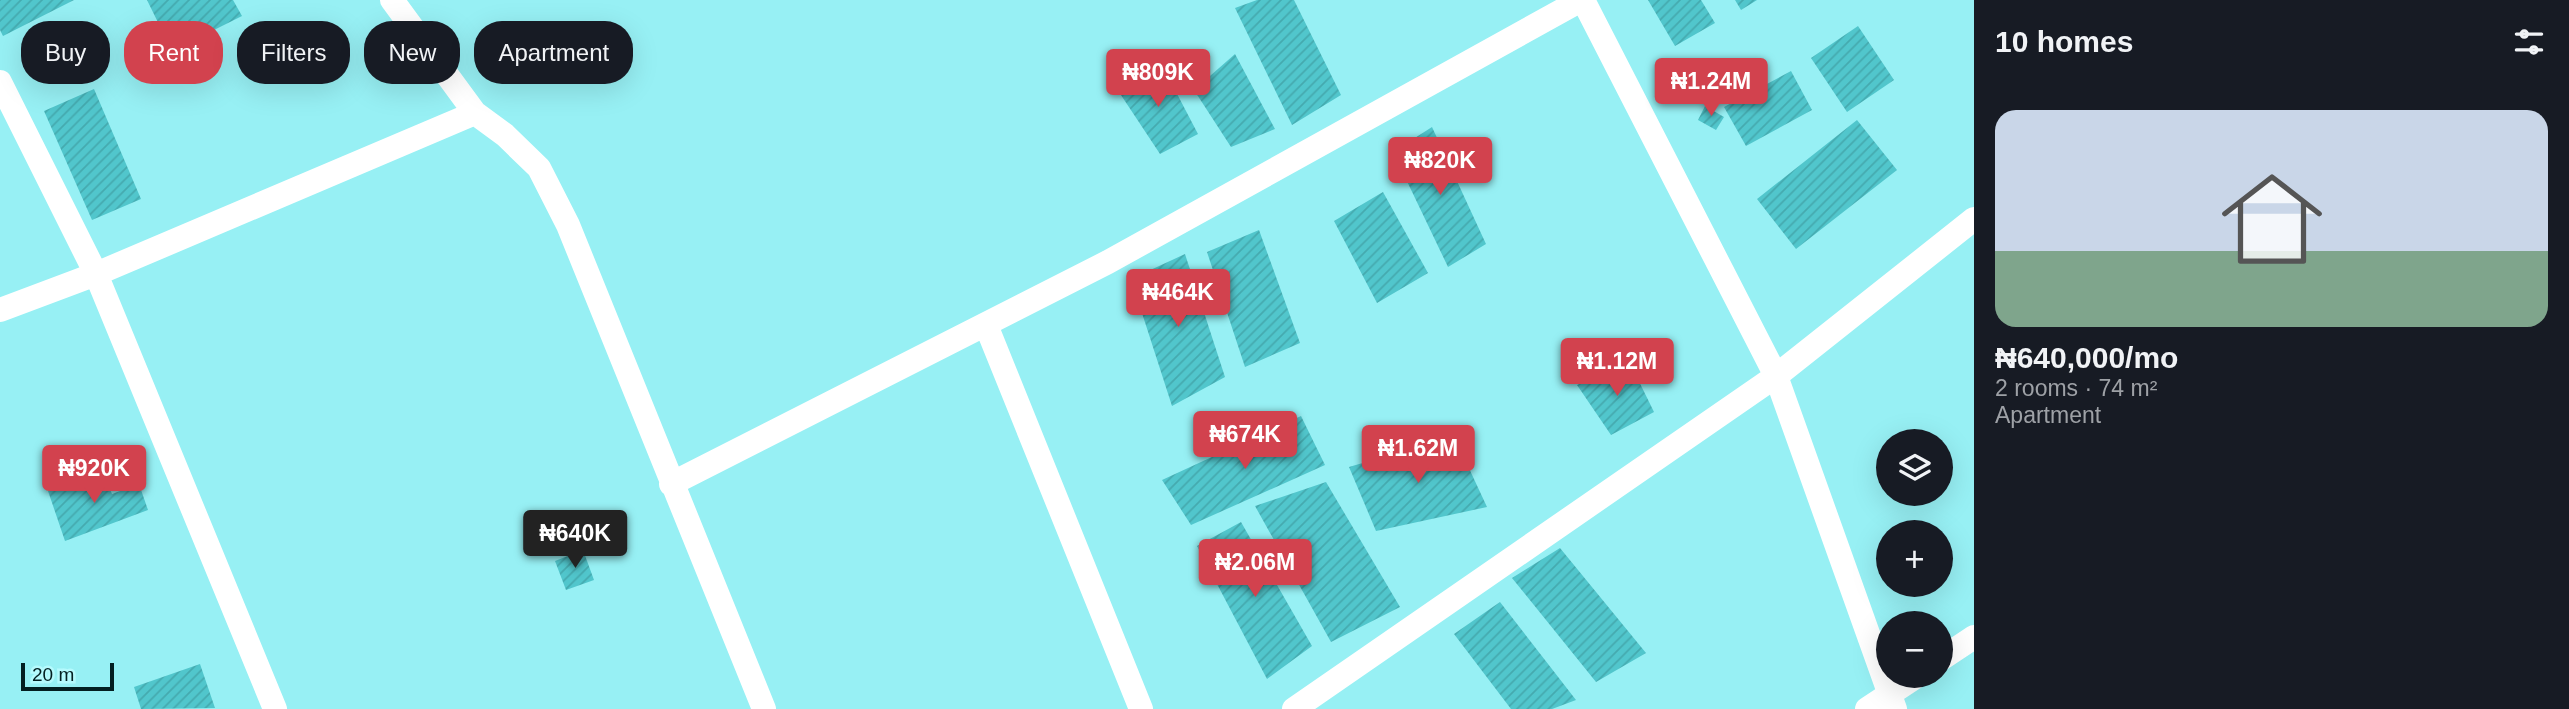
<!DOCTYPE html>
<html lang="en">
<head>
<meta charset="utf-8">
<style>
	body { margin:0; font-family:Helvetica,sans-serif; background:#20242c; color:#f1f3f6; height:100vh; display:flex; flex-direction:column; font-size:26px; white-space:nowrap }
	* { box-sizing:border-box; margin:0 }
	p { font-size:23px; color:#9ea1a6 }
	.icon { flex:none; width:38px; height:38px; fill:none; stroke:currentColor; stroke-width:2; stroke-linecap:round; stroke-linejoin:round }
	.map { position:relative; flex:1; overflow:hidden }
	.sheet { display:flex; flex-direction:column; background:#171b24; width:595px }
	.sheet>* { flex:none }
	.hud { position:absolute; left:21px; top:21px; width:665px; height:63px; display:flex; gap:14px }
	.buttons { position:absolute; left:1876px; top:429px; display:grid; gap:14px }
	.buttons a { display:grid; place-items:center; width:77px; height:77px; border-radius:50%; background:#171b24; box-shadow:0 7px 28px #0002; font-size:35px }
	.scale { position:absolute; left:21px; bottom:18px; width:93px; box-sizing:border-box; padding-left:7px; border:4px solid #031f21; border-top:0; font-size:19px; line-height:24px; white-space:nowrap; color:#031f21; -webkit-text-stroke:5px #b5fafd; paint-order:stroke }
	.price { position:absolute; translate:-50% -60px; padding:0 16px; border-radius:7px; background:#d2424e; color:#fff; font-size:23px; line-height:46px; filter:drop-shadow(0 2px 4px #0008) }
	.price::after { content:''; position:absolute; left:50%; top:42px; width:21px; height:16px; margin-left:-10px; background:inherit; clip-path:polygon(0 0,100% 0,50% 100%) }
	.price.selected { background:#222; color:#fff }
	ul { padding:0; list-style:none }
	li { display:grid; align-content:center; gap:14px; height:371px; padding:0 21px }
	li span { display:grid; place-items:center; height:217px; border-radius:21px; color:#555 }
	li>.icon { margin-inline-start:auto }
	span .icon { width:126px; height:126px; fill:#fffc; stroke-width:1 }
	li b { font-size:30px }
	h2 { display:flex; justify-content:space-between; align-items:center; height:84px; padding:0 21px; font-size:30px }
	.chip { padding:0 24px; border-radius:28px; background:#171b24; box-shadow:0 7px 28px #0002; font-size:24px; line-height:63px }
	.chip.selected { background:#d2424e; color:#fff }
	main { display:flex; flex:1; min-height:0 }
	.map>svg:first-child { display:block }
	.building { fill:url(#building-hatch) }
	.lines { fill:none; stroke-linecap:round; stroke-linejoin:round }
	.minor { stroke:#fff; stroke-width:24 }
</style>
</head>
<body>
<main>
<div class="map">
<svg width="1974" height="709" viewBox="0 0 1974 709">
	<defs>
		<pattern id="building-hatch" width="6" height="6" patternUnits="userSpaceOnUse" patternTransform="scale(1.75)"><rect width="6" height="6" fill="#51c6cc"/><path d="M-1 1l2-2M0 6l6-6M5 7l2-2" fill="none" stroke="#45aaaf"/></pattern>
	</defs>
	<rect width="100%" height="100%" fill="#97f0f4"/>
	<path class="building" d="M0,0H74L3,36L0,30Z
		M147,0H233L242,16L172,51Z
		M1257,0H1294L1341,95L1292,125L1235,8Z
		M1648,0H1701L1715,23L1675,46Z
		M1735,0H1757L1741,10Z
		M1858,26L1894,80L1847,112L1811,58Z
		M1235,54L1275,129L1231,147L1194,90Z
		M1163,67L1198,134L1160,154L1113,83Z
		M1791,71L1812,110L1746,146L1724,107Z
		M94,89L141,199L92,220L44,111Z
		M1705,106L1724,117L1716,130L1698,120Z
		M1857,120L1897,170L1796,249L1757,199Z
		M1432,127L1486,244L1448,267L1393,152Z
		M1383,192L1428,273L1377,303L1334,221Z
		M1259,230L1300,343L1245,367L1207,252Z
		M1185,254L1225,377L1172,406L1131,279Z
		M1629,361L1654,412L1611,435L1577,385Z
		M1301,416L1325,465L1191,525L1162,480Z
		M1454,436L1487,507L1376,531L1349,467Z
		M103,471L112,494L139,484L148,510L65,541L48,491Z
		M1326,482L1400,607L1331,642L1255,506Z
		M1241,522L1312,646L1267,679L1197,546Z
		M1560,548L1646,653L1596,682L1512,578Z
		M583,550L594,580L566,590L555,561Z
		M1500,602L1576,700L1552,709H1511L1454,634Z
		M200,664L215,708L141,709L134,687Z"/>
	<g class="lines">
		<path class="minor" d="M392,0L475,113
			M1583,0L1776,376L1895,709
			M0,82L96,274L275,709
			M0,310L96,274L475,113L505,135L539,168L568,225L764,709
			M986,325L1141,709
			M671,484L1108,262L1581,0
			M1941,659L1974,637
			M1294,709L1776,376L1974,219
			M1867,709L1917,676"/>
	</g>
</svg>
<div class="buttons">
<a><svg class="icon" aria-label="layers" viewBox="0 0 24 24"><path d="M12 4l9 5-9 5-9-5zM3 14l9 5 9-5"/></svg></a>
<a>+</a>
<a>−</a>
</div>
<div class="scale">20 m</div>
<b class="price" style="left:1158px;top:109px">₦809K</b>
<b class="price" style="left:1711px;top:118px">₦1.24M</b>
<b class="price" style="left:1440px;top:197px">₦820K</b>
<b class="price" style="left:1178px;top:329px">₦464K</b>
<b class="price" style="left:1617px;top:398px">₦1.12M</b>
<b class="price" style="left:1245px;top:471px">₦674K</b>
<b class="price" style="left:1418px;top:485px">₦1.62M</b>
<b class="price" style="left:94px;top:505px">₦920K</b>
<b class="price selected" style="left:575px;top:570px">₦640K</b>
<b class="price" style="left:1255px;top:599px">₦2.06M</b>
<div class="hud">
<a class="chip">Buy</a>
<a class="chip selected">Rent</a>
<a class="chip">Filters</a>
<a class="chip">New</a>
<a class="chip">Apartment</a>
</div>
</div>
<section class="sheet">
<h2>10 homes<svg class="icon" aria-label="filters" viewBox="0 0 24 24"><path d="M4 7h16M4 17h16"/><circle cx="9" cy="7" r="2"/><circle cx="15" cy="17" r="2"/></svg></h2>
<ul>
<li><span style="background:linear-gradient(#c9d6e8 65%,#7fa58c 0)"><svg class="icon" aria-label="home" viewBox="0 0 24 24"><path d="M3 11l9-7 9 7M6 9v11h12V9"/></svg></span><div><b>₦640,000/mo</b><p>2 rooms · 74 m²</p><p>Apartment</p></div></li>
</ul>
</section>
</main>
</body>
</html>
